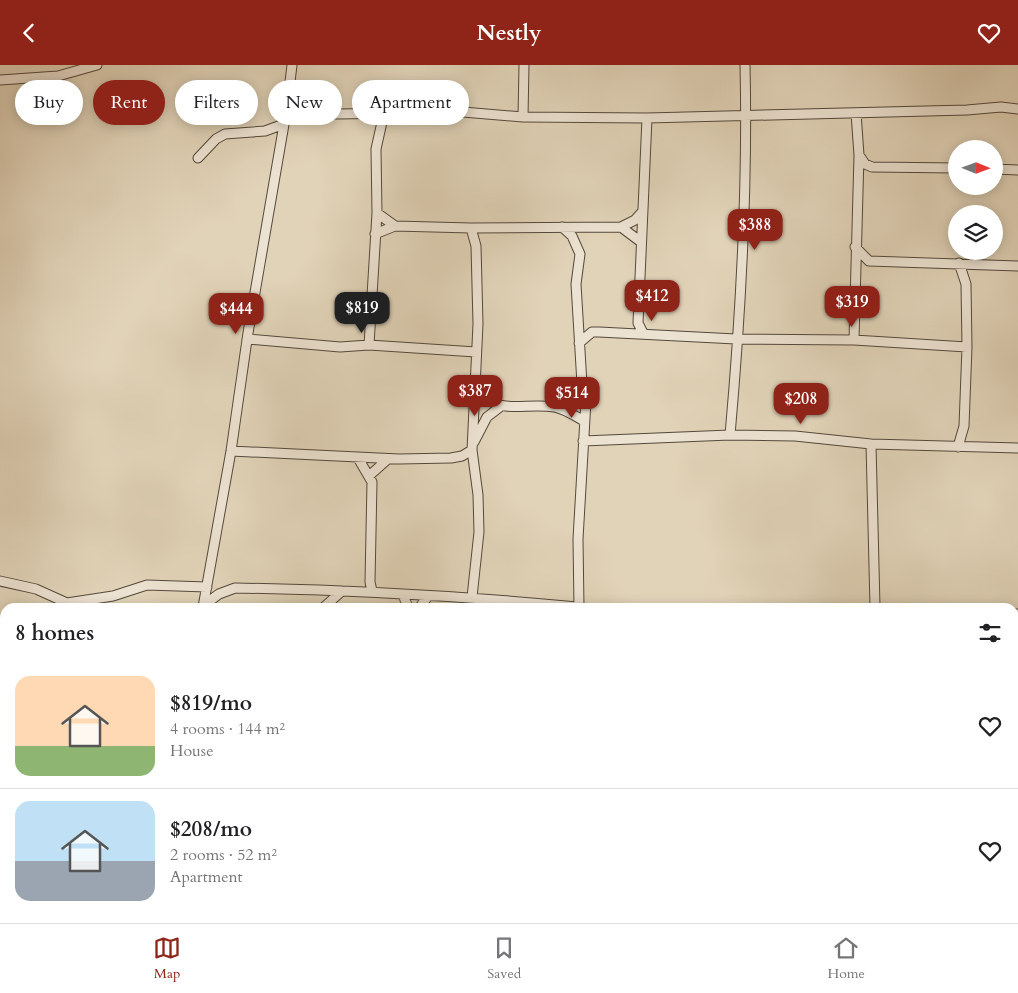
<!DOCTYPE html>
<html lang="en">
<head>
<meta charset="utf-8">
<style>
	body { margin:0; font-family:Cardo,serif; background:#f6f6f6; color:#202124; height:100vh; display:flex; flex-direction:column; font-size:19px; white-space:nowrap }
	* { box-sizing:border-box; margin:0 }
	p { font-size:16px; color:#757577 }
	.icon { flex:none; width:28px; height:28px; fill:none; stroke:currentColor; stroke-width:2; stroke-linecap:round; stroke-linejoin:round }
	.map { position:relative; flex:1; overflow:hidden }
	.details { position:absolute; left:0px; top:538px; width:1019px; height:321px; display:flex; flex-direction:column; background:#fff; border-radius:15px 15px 0 0; box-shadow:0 2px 12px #0003 }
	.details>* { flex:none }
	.banner { position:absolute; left:15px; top:15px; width:500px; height:45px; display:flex; gap:10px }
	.needle { width:32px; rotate:91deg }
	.tools { position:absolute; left:948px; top:75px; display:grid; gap:10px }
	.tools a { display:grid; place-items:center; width:55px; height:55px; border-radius:50%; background:#fff; box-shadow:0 2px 12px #0003; font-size:25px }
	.price { position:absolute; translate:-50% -42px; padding:0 11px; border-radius:10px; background:#8f2418; color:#fff; font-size:16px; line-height:32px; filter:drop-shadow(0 1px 2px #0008) }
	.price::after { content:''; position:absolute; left:50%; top:30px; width:15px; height:11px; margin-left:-8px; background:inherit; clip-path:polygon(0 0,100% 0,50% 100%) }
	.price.current { background:#222; color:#fff }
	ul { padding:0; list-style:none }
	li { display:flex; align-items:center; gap:15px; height:125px; padding:0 15px }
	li+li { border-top:1px solid #e0e0e0 }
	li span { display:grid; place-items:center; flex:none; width:140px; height:100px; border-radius:15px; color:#555 }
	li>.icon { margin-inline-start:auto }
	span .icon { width:60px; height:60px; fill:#fffc; stroke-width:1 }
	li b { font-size:21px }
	h2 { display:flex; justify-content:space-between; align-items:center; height:60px; padding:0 15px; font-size:21px }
	.tag { padding:0 18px; border-radius:22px; background:#fff; box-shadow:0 2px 12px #0003; font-size:18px; line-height:45px }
	.tag.current { background:#8f2418; color:#fff }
	header { display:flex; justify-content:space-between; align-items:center; height:65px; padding:0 15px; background:#8f2418; color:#fff; font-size:22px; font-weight:600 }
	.dock { display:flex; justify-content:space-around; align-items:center; height:70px; border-top:1px solid #e0e0e0; background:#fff; font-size:14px; color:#757577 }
	.dock a { display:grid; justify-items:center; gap:2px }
	.dock .current { color:#8f2418 }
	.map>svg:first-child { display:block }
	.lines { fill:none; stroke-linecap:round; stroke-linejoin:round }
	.minor-casing { stroke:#54493c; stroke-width:11 }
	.minor { stroke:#ece2d1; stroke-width:9 }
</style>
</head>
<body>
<header><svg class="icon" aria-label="back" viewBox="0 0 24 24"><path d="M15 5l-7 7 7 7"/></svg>Nestly<svg class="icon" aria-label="heart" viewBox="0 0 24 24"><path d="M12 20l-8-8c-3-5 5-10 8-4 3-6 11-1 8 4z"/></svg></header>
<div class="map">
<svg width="1018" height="858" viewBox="0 0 1018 858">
	<rect width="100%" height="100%" fill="#e1d3b8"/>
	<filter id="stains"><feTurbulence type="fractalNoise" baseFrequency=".004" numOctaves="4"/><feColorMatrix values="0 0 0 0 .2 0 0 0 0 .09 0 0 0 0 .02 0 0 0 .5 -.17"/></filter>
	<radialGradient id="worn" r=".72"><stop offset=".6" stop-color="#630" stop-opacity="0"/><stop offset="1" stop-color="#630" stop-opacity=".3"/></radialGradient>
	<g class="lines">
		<defs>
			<path id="minor" d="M0,15L58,11L97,0
				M287,42L337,49L463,47L523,52L647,53L967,45L1001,42L1018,44
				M523,52L524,0
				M859,90L865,99L872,102L956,103
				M198,93L216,74L225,69L265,66L284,59
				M994,104L1018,105
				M377,148L395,161L471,163L621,162L641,177
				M562,162L572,171L580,189L576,219L582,319L586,336L578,474L579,542
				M621,162L635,155L643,146
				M471,163L476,181L478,259L472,385L478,430L479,467L472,532
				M375,169L395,161
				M855,182L869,196L1018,201
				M643,268L638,258L647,53
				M247,274L340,282L369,280L476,287
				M854,275L859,90L856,48
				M579,278L592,267H599L736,274L854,275L967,282
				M369,280L377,148L376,84L384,48
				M476,327C505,351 522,337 555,342C565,344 575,351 584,356
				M730,370C741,246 748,125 745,0
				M583,376L730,370L795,371L871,379L1018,383
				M474,377L487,352L500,342
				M871,379L875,542
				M958,382L964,361L967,282L966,219L959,198
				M231,386L399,394L451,393L462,391L472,385
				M358,393L372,417L370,517L372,526
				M370,410L388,394
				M0,516L36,524L67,538L113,531L147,520L207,522
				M403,530L408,542
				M204,540L219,529L235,523C349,525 463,531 577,542
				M203,542L231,386L248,268L287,42L292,0
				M324,542L342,526
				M420,542L428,531
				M1014,549H1018
				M0,726H5
				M1014,748L1018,746
				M1014,794L1018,805
				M0,829H5
				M139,854L144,858
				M512,854V858
				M825,854L832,858
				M155,858L156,854
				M267,858V854
				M414,858V854"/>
		</defs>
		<use href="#minor" class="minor-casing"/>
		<use href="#minor" class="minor"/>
	</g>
	<rect width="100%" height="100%" filter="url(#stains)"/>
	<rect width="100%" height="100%" fill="url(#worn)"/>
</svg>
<div class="tools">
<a><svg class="needle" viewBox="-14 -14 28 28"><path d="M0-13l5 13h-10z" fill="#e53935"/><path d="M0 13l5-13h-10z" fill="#757577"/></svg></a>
<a><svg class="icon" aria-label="layers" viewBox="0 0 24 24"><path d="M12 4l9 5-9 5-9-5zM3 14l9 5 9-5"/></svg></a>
</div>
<b class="price" style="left:755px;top:186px">$388</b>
<b class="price" style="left:652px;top:257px">$412</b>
<b class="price" style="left:852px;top:263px">$319</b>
<b class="price current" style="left:362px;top:269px">$819</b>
<b class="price" style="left:236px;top:270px">$444</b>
<b class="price" style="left:475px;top:352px">$387</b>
<b class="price" style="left:572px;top:354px">$514</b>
<b class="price" style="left:801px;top:360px">$208</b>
<div class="banner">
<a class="tag">Buy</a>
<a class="tag current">Rent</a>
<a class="tag">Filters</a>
<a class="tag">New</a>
<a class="tag">Apartment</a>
</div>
<section class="details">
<h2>8 homes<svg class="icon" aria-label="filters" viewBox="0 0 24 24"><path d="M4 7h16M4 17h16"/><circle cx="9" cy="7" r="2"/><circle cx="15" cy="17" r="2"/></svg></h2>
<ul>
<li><span style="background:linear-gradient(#ffd9b3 70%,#8fb573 0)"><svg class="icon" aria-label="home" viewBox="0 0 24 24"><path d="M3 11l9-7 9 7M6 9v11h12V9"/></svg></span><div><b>$819/mo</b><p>4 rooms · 144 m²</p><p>House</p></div><svg class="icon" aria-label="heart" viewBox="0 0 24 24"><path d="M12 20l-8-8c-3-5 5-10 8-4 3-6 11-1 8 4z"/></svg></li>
<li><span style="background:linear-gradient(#bfe0f5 60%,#9aa5b1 0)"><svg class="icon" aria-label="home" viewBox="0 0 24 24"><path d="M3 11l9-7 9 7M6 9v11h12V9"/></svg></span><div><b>$208/mo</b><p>2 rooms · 52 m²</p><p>Apartment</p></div><svg class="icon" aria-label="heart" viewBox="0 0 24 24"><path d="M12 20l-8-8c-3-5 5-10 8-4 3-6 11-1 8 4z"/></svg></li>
</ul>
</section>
</div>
<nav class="dock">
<a class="current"><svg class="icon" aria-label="map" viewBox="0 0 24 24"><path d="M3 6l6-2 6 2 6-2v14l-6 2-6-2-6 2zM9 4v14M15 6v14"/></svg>Map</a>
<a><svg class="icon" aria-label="saved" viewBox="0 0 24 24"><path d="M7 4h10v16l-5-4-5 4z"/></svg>Saved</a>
<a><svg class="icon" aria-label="home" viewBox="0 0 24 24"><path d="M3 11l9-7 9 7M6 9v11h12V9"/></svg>Home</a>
</nav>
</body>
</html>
